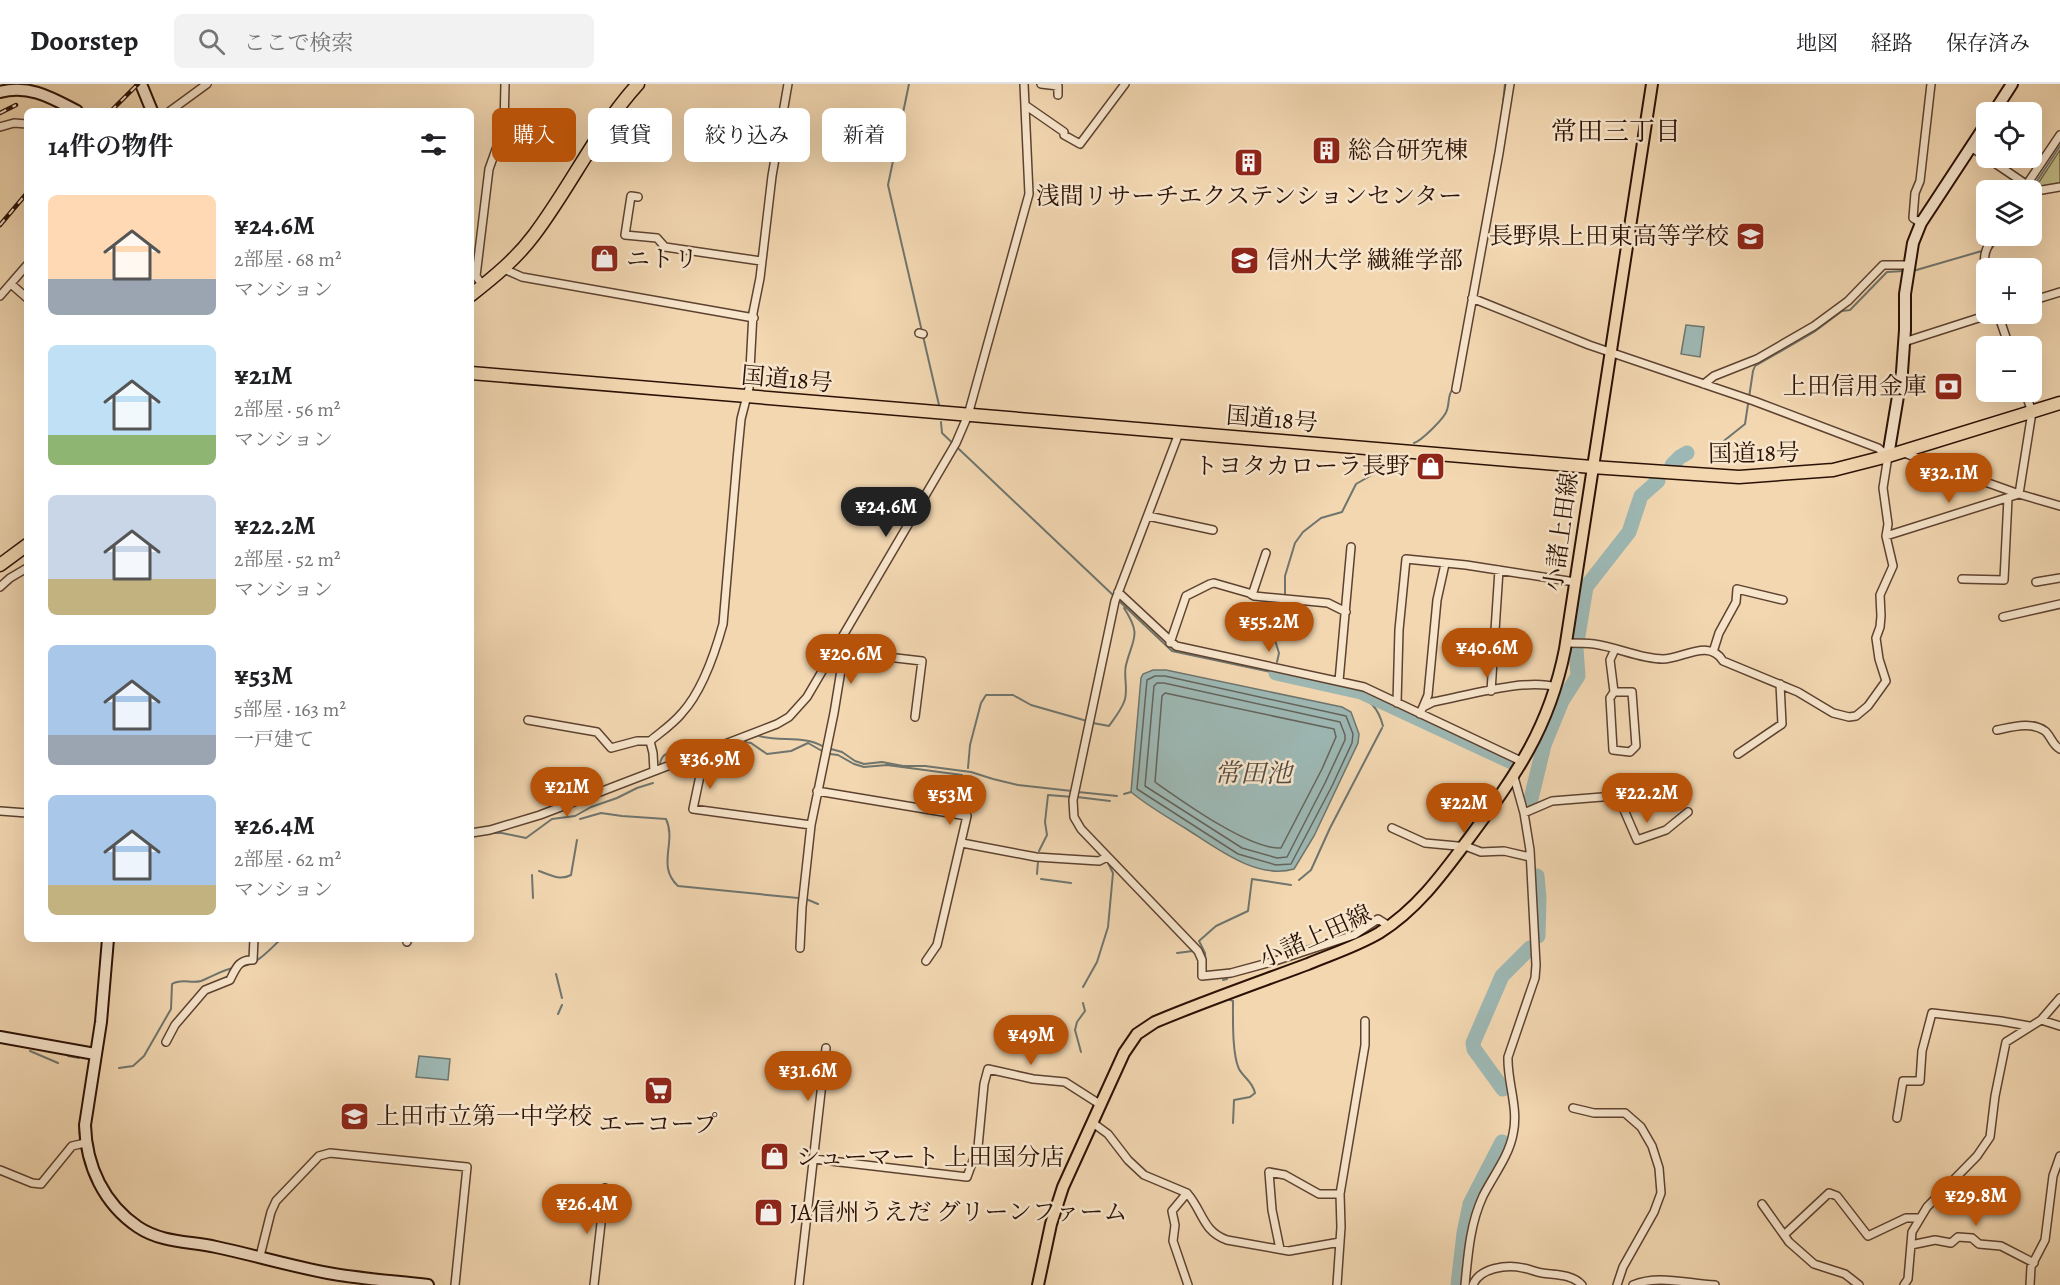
<!DOCTYPE html>
<html lang="ja">
<head>
<meta charset="utf-8">
<style>
	body { margin:0; font-family:Alegreya,"Noto Serif JP",serif; background:#f2f2f2; color:#202124; height:100vh; display:flex; flex-direction:column; font-size:22px; white-space:nowrap }
	* { box-sizing:border-box; margin:0 }
	p { font-size:20px; color:#757577 }
	.icon { flex:none; width:33px; height:33px; fill:none; stroke:currentColor; stroke-width:2; stroke-linecap:round; stroke-linejoin:round }
	.map { position:relative; flex:1; overflow:hidden }
	.details { position:absolute; left:24px; top:24px; width:450px; height:834px; display:flex; flex-direction:column; background:#fff; border-radius:9px; box-shadow:0 6px 24px #0002 }
	.details>* { flex:none }
	.guide { position:absolute; left:492px; top:24px; width:570px; height:54px; display:flex; gap:12px }
	.tools { position:absolute; left:1976px; top:18px; display:grid; gap:12px }
	.tools a { display:grid; place-items:center; width:66px; height:66px; border-radius:9px; background:#fff; box-shadow:0 6px 24px #0002; font-size:30px }
	.price { position:absolute; translate:-50% -51px; padding:0 14px; border-radius:21px; background:#b45309; color:#fff; font-size:20px; line-height:39px; filter:drop-shadow(0 2px 3px #0008) }
	.price::after { content:''; position:absolute; left:50%; top:36px; width:18px; height:14px; margin-left:-9px; background:inherit; clip-path:polygon(0 0,100% 0,50% 100%) }
	.price.selected { background:#222; color:#fff }
	ul { padding:0; list-style:none }
	li { display:flex; align-items:center; gap:18px; height:150px; padding:0 24px }
	li span { display:grid; place-items:center; flex:none; width:168px; height:120px; border-radius:9px; color:#555 }
	li>.icon { margin-inline-start:auto }
	span .icon { width:72px; height:72px; fill:#fffc; stroke-width:1 }
	li b { font-size:26px }
	h2 { display:flex; justify-content:space-between; align-items:center; height:72px; padding:0 24px; font-size:26px }
	.tag { padding:0 21px; border-radius:9px; background:#fff; box-shadow:0 6px 24px #0002; font-size:21px; line-height:54px }
	.tag.selected { background:#b45309; color:#fff }
	header { display:flex; align-items:center; gap:36px; box-sizing:border-box; height:84px; padding:0 30px; background:#fff; border-bottom:2px solid #e0e0e0 }
	header strong { font-size:28px }
	nav { display:flex; gap:33px; margin-inline-start:auto; font-size:21px }
	.search { width:420px; height:54px; background:#f2f2f2; display:flex; align-items:center; gap:15px; box-sizing:border-box; padding:0 21px; border-radius:9px; color:#757577; font-size:22px }
	.map>svg:first-child { display:block }
	.green { fill:#c2bc87; stroke:#766646; stroke-width:1.5 }
	.water { fill:#9db8b4; stroke:#6f756e; stroke-width:1.5 }
	.lines { fill:none; stroke-linecap:round; stroke-linejoin:round }
	.shore { stroke:#64645c; stroke-width:1.5 }
	.stream { stroke:#6f756e; stroke-width:2 }
	.river { stroke:#9db8b4; stroke-width:15 }
	.street-casing { stroke:#5d4230; stroke-width:10 }
	.secondary-casing { stroke:#2b1105; stroke-width:14 }
	.primary-casing { stroke:#2b1105; stroke-width:14 }
	.highway-casing { stroke:#2b1105; stroke-width:15 }
	.street { stroke:#f7e5cc; stroke-width:7 }
	.secondary { stroke:#f7e5cc; stroke-width:10 }
	.primary { stroke:#f2d7b1; stroke-width:10 }
	.highway { stroke:#f2d7b1; stroke-width:12 }
	.rail-casing { stroke:#2b1105; stroke-width:4.5 }
	.rail { stroke:#f7e5cc; stroke-width:2; stroke-dasharray:7; stroke-linecap:butt }
	.labels { text-anchor:middle; dominant-baseline:central; stroke-width:5; stroke-linejoin:round; paint-order:stroke }
	.poi-label { font-size:24px; fill:#2b1105; stroke:#f7e5cc; text-anchor:start }
	.street-label { font-size:24px; fill:#2b1105; stroke:#f7e5cc }
	.neighbourhood-label { font-size:26px; fill:#2b1105; stroke:#f7e5cc }
	.water-label { font-size:26px; font-style:italic; fill:#534b42; stroke:#f7e5cc }
</style>
</head>
<body>
<header>
<strong>Doorstep</strong>
<div class="search"><svg class="icon" aria-label="search" viewBox="0 0 24 24"><circle cx="10" cy="10" r="6"/><path d="M15 15l6 6"/></svg>ここで検索</div>
<nav><a>地図</a><a>経路</a><a>保存済み</a></nav>
</header>
<div class="map">
<svg width="2060" height="1201" viewBox="0 0 2060 1201">
	<rect width="100%" height="100%" fill="#f2d7b1"/>
	<filter id="stains"><feTurbulence type="fractalNoise" baseFrequency=".00333" numOctaves="4"/><feColorMatrix values="0 0 0 0 .2 0 0 0 0 .09 0 0 0 0 .02 0 0 0 .5 -.17"/></filter>
	<radialGradient id="worn" r=".72"><stop offset=".6" stop-color="#630" stop-opacity="0"/><stop offset="1" stop-color="#630" stop-opacity=".3"/></radialGradient>
	<path class="green" d="M2060,66V101L2038,104L2037,101Z"/>
	<path class="water" d="M1686,241L1704,243L1700,273L1681,270Z
		M1153,586H1166L1342,623L1351,628L1359,650L1358,659L1314,752L1294,785C1256,796 1215,763 1185,744C1167,733 1148,722 1131,708L1141,594L1143,590Z
		M419,972L450,975L448,996L416,993Z"/>
	<g class="lines">
		<path class="shore" d="M1155,592H1165L1346,632L1353,650L1352,659L1332,702L1291,780L1276,781L1238,770L1137,705L1147,596Z
			M1157,599H1164L1340,638L1345,651V656L1325,699L1287,773L1277,774L1242,764L1145,702L1154,602Z
			M1165,609L1334,645L1336,653L1322,685L1281,764C1250,766 1182,717 1155,698L1162,612Z"/>
		<path class="stream" d="M909,0L888,101L939,321
			M1502,29L1505,0
			M2035,100L2060,62
			M1913,187L1992,164L2001,152
			M1457,283L1501,38
			M941,338L942,349L1114,512
			M1414,359C1421,357 1445,334 1447,326C1450,317 1447,313 1453,304
			M1715,364L1745,340L1753,287L1755,282L1814,248L1842,227L1850,226L1887,188L1904,187
			M1118,516L1172,567L1276,589
			M1277,578L1279,569L1273,550L1285,516V492L1295,459L1303,448L1321,434L1342,428L1356,400L1384,384L1403,379L1405,377
			M1349,605C1367,616 1377,619 1383,642
			M1093,639L1109,642C1114,635 1121,626 1124,618C1129,607 1123,592 1126,581C1133,553 1142,552 1124,524
			M759,652C780,658 805,651 824,663
			M744,659L748,655L757,652
			M725,664L731,665L745,658L751,659L767,670L791,667L808,659L822,667
			M831,665L842,668L855,677L864,680L882,678L903,682H925L971,688L993,695L1018,701L1072,707
			M830,670L838,671L854,680L864,683L887,681L962,691
			M660,680C662,665 677,669 689,665C695,664 698,660 702,657L713,661
			M968,684L970,661L981,619L986,611H1013L1031,621L1087,637
			M1078,708L1117,712
			M1124,710L1131,708
			M1077,713L1110,717
			M962,725L967,696
			M580,735L601,729L622,732L666,735C677,758 656,782 678,802L798,814
			M488,749H502L526,754L552,735L575,732L591,723L617,714L637,704L653,699
			M1039,767L1047,751L1045,738L1048,711L1073,713
			M539,787C550,791 560,797 571,791L577,756
			M1037,790L1038,777
			M532,791L533,814
			M1041,795L1071,799
			M1299,796L1311,786L1330,744L1382,644
			M806,815L818,820
			M1177,869L1193,867
			M239,883C257,881 268,867 281,855
			M1206,885L1205,869L1199,857L1216,842L1248,827L1252,795L1291,801
			M556,890L562,914
			M1223,896L1227,895
			M1083,903L1097,878L1108,843L1113,789L1108,779
			M1228,915L1233,917C1233,935 1232,970 1239,985C1244,994 1253,998 1255,1009L1250,1013L1234,1016L1233,1039
			M558,930L562,921
			M30,967L58,979
			M1081,968L1075,946L1077,938L1085,927L1083,919
			M68,972L79,974
			M119,984L133,982L144,972L171,925L172,900C182,894 191,900 201,897C212,893 222,886 233,884"/>
		<path class="river" d="M1672,381L1680,373L1687,369
			M1276,589L1361,608L1516,680
			M1531,715L1544,661L1562,617L1578,592L1576,564L1586,503L1629,448L1641,412L1658,397
			M1537,792L1539,814L1538,852
			M1503,1005L1474,965L1473,959L1502,892L1530,864
			M1458,1201L1464,1149L1470,1120L1502,1058"/>
		<defs>
			<path id="street" d="M1041,0L1058,2V11
				M1025,21L1064,48V51L1080,60L1125,0
				M170,27L207,0
				M0,43L14,39L27,40
				M1971,63L2036,107L2060,103
				M2023,106L2060,51
				M638,113L631,112L625,151L657,154L665,163L761,177
				M1921,139L1913,134L1915,109L1920,97L1931,0
				M504,185L522,193L754,234
				M1986,187C1982,172 1986,164 1994,152
				M11,200L27,214
				M483,202L476,192L489,85L504,43L505,0
				M0,212L27,181
				M1472,214L1589,261L1754,317L1878,364L1888,372L1883,404L1888,440L1886,452L1893,482L1880,511L1881,532L1880,543L1876,554L1879,575L1886,597L1868,622L1856,632L1849,633L1833,629L1798,608L1723,577C1709,554 1682,575 1663,575C1640,575 1617,563 1594,560C1585,559 1575,559 1566,559
				M2031,217L2060,208
				M1998,230L2009,262
				M919,249L923,250
				M1904,258L1991,230
				M1704,300L1714,292L1757,275L1814,242L1848,217L1883,181H1909
				M1456,305L1499,69L1510,0
				M1179,349L1115,517L1073,716L1074,733L1081,745L1198,867L1202,876V892L1231,889L1275,877L1354,851L1378,835L1389,842
				M1904,369L2019,410L2060,422
				M2019,410L2032,328L2025,308
				M1148,432L1213,446
				M1886,452L2019,410
				M1962,495L2004,496L2008,414
				M2036,498L2060,494
				M0,503L10,494L27,484
				M1118,508L1176,562L1364,603L1523,678
				M1252,511L1266,469
				M2003,533L2060,520
				M1170,559L1186,512L1210,500L1214,499L1249,509L1254,512L1328,519L1346,528
				M844,568L922,577L915,633
				M1713,568L1719,549L1736,518L1737,505L1783,516
				M1339,597L1351,463
				M1491,607L1499,486
				M1614,608H1632L1636,662L1630,668L1613,666L1610,614L1614,608L1610,576L1615,565
				M1397,619L1399,546L1406,475L1466,481L1575,498
				M1425,622L1433,618C1466,612 1525,594 1556,603
				M1420,630L1428,611L1437,516L1445,480
				M528,636L597,648L611,664L637,657H650
				M1997,646C2012,643 2031,637 2045,647C2051,652 2052,661 2060,665
				M705,668L693,725L811,741
				M1738,670L1782,640L1780,600
				M654,687L653,669L650,657C661,648 673,640 682,629C703,606 715,569 723,540L737,376L741,335L749,304L753,229L760,194L772,92L788,0
				M817,707L967,732L937,861L926,877
				M1618,712L1637,756L1666,746L1688,728
				M0,727L27,729
				M1524,729L1552,717L1640,710L1663,697
				M1392,744L1425,759L1468,763L1481,768L1504,767L1530,773
				M471,749L490,746L540,731L777,640L789,633L807,613L956,359L968,331L1029,110L1024,0
				M962,759L1036,773L1099,777L1107,773
				M407,858L408,855
				M800,864L802,823L811,741L834,629L844,568L841,557
				M2041,936L2060,942
				M166,958L175,941L205,906L230,896C236,884 239,875 253,876L254,855
				M1573,1024L1594,1029H1625L1641,1043L1652,1062L1659,1084L1661,1109L1654,1128L1623,1183L1617,1201
				M1897,1034L1903,997H1920L1922,967L1932,929L2001,937L2029,942
				M1093,1039L1108,1050L1128,1076L1144,1091L1187,1109C1203,1127 1202,1147 1227,1156L1289,1167L1340,1158
				M814,1075L967,1093L978,1063L984,1000L988,985L1033,995L1065,998L1101,1021
				M0,1086L32,1099L41,1100L72,1062L85,1059
				M1187,1109L1172,1127L1175,1141L1173,1157L1188,1201
				M1762,1120L1789,1158L1814,1180L1845,1190L1859,1201
				M1784,1151L1829,1109L1837,1112L1868,1152L1906,1134H1920
				M1911,1161L1935,1156L1951,1159L1958,1153L1972,1154L1979,1160L2001,1162L2034,1179
				M1280,1165L1272,1126L1269,1088L1285,1091L1319,1110H1340
				M260,1172L271,1128L276,1117L319,1072L330,1069L467,1083L455,1201
				M594,1201L605,1104
				M799,1201L826,964
				M1337,1201L1341,1143L1340,1110L1365,961V937
				M1465,1201C1468,1170 1470,1140 1483,1112C1493,1092 1509,1072 1513,1050C1519,1024 1507,998 1508,973L1535,894L1536,881L1530,766L1524,729L1514,693
				M1473,1201C1479,1184 1507,1180 1523,1184C1530,1185 1535,1188 1542,1189C1556,1191 1572,1190 1582,1201
				M1633,1201C1658,1190 1688,1200 1715,1201
				M1904,1201L1908,1195L1912,1148L1927,1123L1977,1072L1990,1053L1995,1012L2006,958L2041,936L2060,914
				M2030,1201L2031,1183L2045,1156L2053,1092L2060,1072"/>
			<path id="secondary" d="M141,0L152,27
				M0,8C29,0 52,14 77,27
				M1994,28L2012,0
				M1888,372L1902,288L1905,246V210L1913,159L1921,139L1986,40
				M108,855L101,938L85,1041C86,1082 104,1120 138,1143C162,1159 189,1157 216,1163C254,1171 290,1182 328,1189C360,1195 394,1197 428,1201
				M0,953L95,970"/>
			<path id="primary" d="M1038,1201L1051,1140L1063,1103L1124,969L1137,950L1155,938C1205,917 1257,899 1308,880C1332,870 1357,862 1379,849C1416,826 1441,792 1467,757C1515,692 1549,646 1565,565L1652,0"/>
			<path id="highway" d="M471,211C494,193 516,175 534,151C571,102 597,45 638,0
				M471,289L1592,383L1739,393L1833,386L1888,372L2060,319
				M0,481L27,461"/>
		</defs>
		<use href="#street" class="street-casing"/>
		<use href="#secondary" class="secondary-casing"/>
		<use href="#primary" class="primary-casing"/>
		<use href="#highway" class="highway-casing"/>
		<use href="#street" class="street"/>
		<use href="#secondary" class="secondary"/>
		<use href="#primary" class="primary"/>
		<use href="#highway" class="highway"/>
		<defs>
			<path id="rail" d="M111,27L138,0
				M0,29L16,21
				M0,141L27,109"/>
		</defs>
		<use href="#rail" class="rail-casing"/>
		<use href="#rail" class="rail"/>
	</g>
	<defs>
		<symbol id="building-square" viewBox="-11 -11 22 22"><rect x="-9" y="-9" width="18" height="18" rx="4" fill="#8f2418" stroke="#f7e5cc"/><path d="M-4-6H4V6H1V3H-1V6H-4ZM-2.5-4.3h1.7v1.8h-1.7ZM.8-4.3h1.7v1.8H.8ZM-2.5-1h1.7V.8h-1.7ZM.8-1h1.7V.8H.8Z" fill="#fff"/></symbol>
		<symbol id="school-square" viewBox="-11 -11 22 22"><rect x="-9" y="-9" width="18" height="18" rx="4" fill="#8f2418" stroke="#f7e5cc"/><path d="M0-5L7-2L0 1L-7-2ZM-4 1L0 2.5L4 1V4Q0 6-4 4Z" fill="#fff"/></symbol>
		<symbol id="shop-square" viewBox="-11 -11 22 22"><rect x="-9" y="-9" width="18" height="18" rx="4" fill="#8f2418" stroke="#f7e5cc"/><path d="M-5-2.5h2.3a2.7 3.5 0 0 1 5.4 0H5L5.5 6h-11ZM-1.5-2.5h3a1.5 2.3 0 0 0-3 0Z" fill="#fff"/></symbol>
		<symbol id="university-square" viewBox="-11 -11 22 22"><rect x="-9" y="-9" width="18" height="18" rx="4" fill="#8f2418" stroke="#f7e5cc"/><path d="M0-5L7-2L0 1L-7-2ZM-4 1L0 2.5L4 1V4Q0 6-4 4Z" fill="#fff"/></symbol>
		<symbol id="bank-square" viewBox="-11 -11 22 22"><rect x="-9" y="-9" width="18" height="18" rx="4" fill="#8f2418" stroke="#f7e5cc"/><path d="M-6-4H6V4H-6ZM0-2.3a2.3 2.3 0 1 0 0 4.6a2.3 2.3 0 1 0 0-4.6Z" fill="#fff"/></symbol>
		<symbol id="supermarket-square" viewBox="-11 -11 22 22"><rect x="-9" y="-9" width="18" height="18" rx="4" fill="#8f2418" stroke="#f7e5cc"/><path d="M-6-5.5h2.5l.6 2H6L4.5 2H-2.5L-4.4-4H-6ZM-1.5 3.2a1.3 1.3 0 1 0 .1 0ZM3 3.2a1.3 1.3 0 1 0 .1 0Z" fill="#fff"/></symbol>
	</defs>
	<g fill-rule="evenodd">
		<use href="#building-square" x="1310" y="50" width="33" height="33"/>
		<use href="#building-square" x="1232" y="62" width="33" height="33"/>
		<use href="#school-square" x="1734" y="136" width="33" height="33"/>
		<use href="#shop-square" x="588" y="158" width="33" height="33"/>
		<use href="#university-square" x="1228" y="160" width="33" height="33"/>
		<use href="#bank-square" x="1932" y="286" width="33" height="33"/>
		<use href="#shop-square" x="1414" y="366" width="33" height="33"/>
		<use href="#supermarket-square" x="642" y="990" width="33" height="33"/>
		<use href="#school-square" x="338" y="1016" width="33" height="33"/>
		<use href="#shop-square" x="758" y="1056" width="33" height="33"/>
		<use href="#shop-square" x="752" y="1112" width="33" height="33"/>
	</g>
	<g class="labels">
		<g class="poi-label">
			<text x="1348" y="66">総合研究棟</text>
			<text x="1249" y="112" text-anchor="middle">浅間リサーチエクステンションセンター</text>
			<text x="1729" y="152" text-anchor="end">長野県上田東高等学校</text>
			<text x="626" y="175">ニトリ</text>
			<text x="1266" y="176">信州大学 繊維学部</text>
			<text x="1927" y="302" text-anchor="end">上田信用金庫</text>
			<text x="1410" y="382" text-anchor="end">トヨタカローラ長野</text>
			<text x="376" y="1032">上田市立第一中学校</text>
			<text x="658" y="1040" text-anchor="middle">エーコープ</text>
			<text x="796" y="1073">シューマート 上田国分店</text>
			<text x="790" y="1128">JA信州うえだ グリーンファーム</text>
		</g>
		<g class="street-label">
			<text transform="translate(787 295) rotate(5)">国道18号</text>
			<text transform="translate(1272 335) rotate(5)">国道18号</text>
			<text transform="translate(1754 369) rotate(-1)">国道18号</text>
			<text transform="translate(1561 448) rotate(-82)">小諸上田線</text>
			<text transform="translate(1315 852) rotate(-24)">小諸上田線</text>
		</g>
		<g class="neighbourhood-label">
			<text x="1616" y="47">常田三丁目</text>
		</g>
		<g class="water-label">
			<text x="1253" y="689">常田池</text>
		</g>
	</g>
	<rect width="100%" height="100%" filter="url(#stains)"/>
	<rect width="100%" height="100%" fill="url(#worn)"/>
</svg>
<div class="tools">
<a><svg class="icon" aria-label="locate" viewBox="0 0 24 24"><circle cx="12" cy="12" r="6"/><path d="M12 2v4M12 18v4M2 12h4M18 12h4"/></svg></a>
<a><svg class="icon" aria-label="layers" viewBox="0 0 24 24"><path d="M12 4l9 5-9 5-9-5zM3 14l9 5 9-5"/></svg></a>
<a>+</a>
<a>−</a>
</div>
<b class="price" style="left:1949px;top:420px">¥32.1M</b>
<b class="price selected" style="left:886px;top:454px">¥24.6M</b>
<b class="price" style="left:1269px;top:569px">¥55.2M</b>
<b class="price" style="left:1487px;top:595px">¥40.6M</b>
<b class="price" style="left:851px;top:601px">¥20.6M</b>
<b class="price" style="left:710px;top:706px">¥36.9M</b>
<b class="price" style="left:567px;top:734px">¥21M</b>
<b class="price" style="left:1647px;top:740px">¥22.2M</b>
<b class="price" style="left:950px;top:742px">¥53M</b>
<b class="price" style="left:1464px;top:750px">¥22M</b>
<b class="price" style="left:1031px;top:982px">¥49M</b>
<b class="price" style="left:808px;top:1018px">¥31.6M</b>
<b class="price" style="left:1976px;top:1143px">¥29.8M</b>
<b class="price" style="left:587px;top:1151px">¥26.4M</b>
<div class="guide">
<a class="tag selected">購入</a>
<a class="tag">賃貸</a>
<a class="tag">絞り込み</a>
<a class="tag">新着</a>
</div>
<section class="details">
<h2>14件の物件<svg class="icon" aria-label="filters" viewBox="0 0 24 24"><path d="M4 7h16M4 17h16"/><circle cx="9" cy="7" r="2"/><circle cx="15" cy="17" r="2"/></svg></h2>
<ul>
<li><span style="background:linear-gradient(#ffd9b3 70%,#9aa5b1 0)"><svg class="icon" aria-label="home" viewBox="0 0 24 24"><path d="M3 11l9-7 9 7M6 9v11h12V9"/></svg></span><div><b>¥24.6M</b><p>2部屋 · 68 m²</p><p>マンション</p></div></li>
<li><span style="background:linear-gradient(#bfe0f5 75%,#8fb573 0)"><svg class="icon" aria-label="home" viewBox="0 0 24 24"><path d="M3 11l9-7 9 7M6 9v11h12V9"/></svg></span><div><b>¥21M</b><p>2部屋 · 56 m²</p><p>マンション</p></div></li>
<li><span style="background:linear-gradient(#c9d6e8 70%,#c2b280 0)"><svg class="icon" aria-label="home" viewBox="0 0 24 24"><path d="M3 11l9-7 9 7M6 9v11h12V9"/></svg></span><div><b>¥22.2M</b><p>2部屋 · 52 m²</p><p>マンション</p></div></li>
<li><span style="background:linear-gradient(#a9c7e8 75%,#9aa5b1 0)"><svg class="icon" aria-label="home" viewBox="0 0 24 24"><path d="M3 11l9-7 9 7M6 9v11h12V9"/></svg></span><div><b>¥53M</b><p>5部屋 · 163 m²</p><p>一戸建て</p></div></li>
<li><span style="background:linear-gradient(#a9c7e8 75%,#c2b280 0)"><svg class="icon" aria-label="home" viewBox="0 0 24 24"><path d="M3 11l9-7 9 7M6 9v11h12V9"/></svg></span><div><b>¥26.4M</b><p>2部屋 · 62 m²</p><p>マンション</p></div></li>
</ul>
</section>
</div>
</body>
</html>
